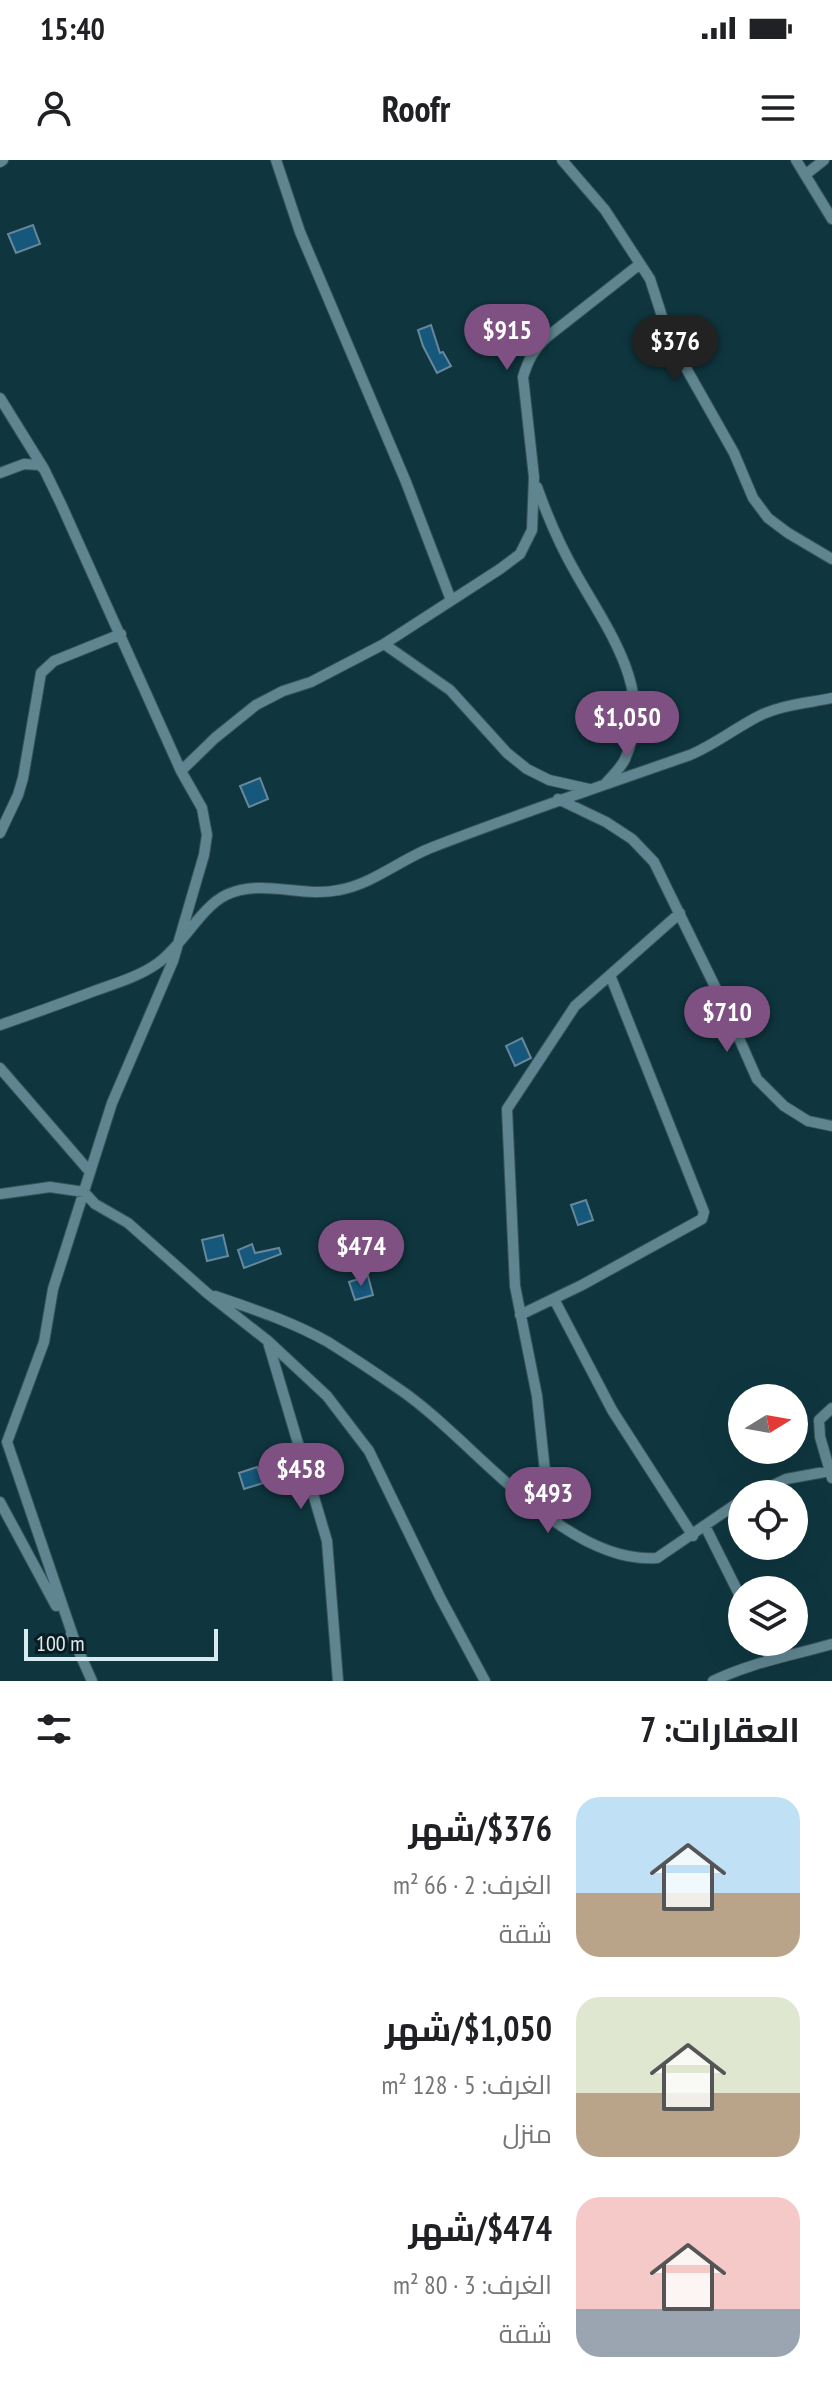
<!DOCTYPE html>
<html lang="ar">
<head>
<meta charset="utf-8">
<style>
	body { margin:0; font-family:"PT Sans Narrow",Cairo,sans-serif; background:#f6f6f6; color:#202124; direction:rtl; height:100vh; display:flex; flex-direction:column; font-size:30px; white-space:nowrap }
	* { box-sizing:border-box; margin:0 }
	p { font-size:26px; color:#757577 }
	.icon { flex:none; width:44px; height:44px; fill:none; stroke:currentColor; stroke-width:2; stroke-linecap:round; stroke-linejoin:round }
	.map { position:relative; height:1521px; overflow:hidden; direction:ltr }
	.drawer { display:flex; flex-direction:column; background:#fff; flex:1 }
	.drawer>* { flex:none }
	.needle { width:52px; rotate:79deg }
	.tools { position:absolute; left:728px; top:1224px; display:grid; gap:16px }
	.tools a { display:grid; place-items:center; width:80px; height:80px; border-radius:50%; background:#fff; box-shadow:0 8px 32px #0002; font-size:40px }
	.scale { position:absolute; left:24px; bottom:20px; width:194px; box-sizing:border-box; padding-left:8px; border:4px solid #d7ebf1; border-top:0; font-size:22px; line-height:28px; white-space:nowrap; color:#d7ebf1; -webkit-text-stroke:6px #0b1b1f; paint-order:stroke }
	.price { position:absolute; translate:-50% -68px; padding:0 18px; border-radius:28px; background:#7e5182; color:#fff; font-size:26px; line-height:52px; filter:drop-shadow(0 2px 4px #0008) }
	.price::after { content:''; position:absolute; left:50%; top:48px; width:24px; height:18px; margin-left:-12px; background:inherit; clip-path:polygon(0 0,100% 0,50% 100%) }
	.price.selected { background:#222; color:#fff }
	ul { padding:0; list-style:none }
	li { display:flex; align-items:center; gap:24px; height:200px; padding:0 32px }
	li span { display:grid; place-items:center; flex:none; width:224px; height:160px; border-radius:24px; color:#555 }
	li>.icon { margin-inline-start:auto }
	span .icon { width:96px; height:96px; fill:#fffc; stroke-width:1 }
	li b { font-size:34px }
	h2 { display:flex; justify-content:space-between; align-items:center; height:96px; padding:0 32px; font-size:34px }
	.status { display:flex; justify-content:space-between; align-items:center; height:56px; padding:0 40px; background:#fff; direction:ltr }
	.status svg { height:22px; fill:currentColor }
	header { display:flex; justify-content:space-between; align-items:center; height:104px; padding:0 32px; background:#fff; font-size:36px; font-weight:600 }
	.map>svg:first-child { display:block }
	.building { fill:#16587b; stroke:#68879a; stroke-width:2 }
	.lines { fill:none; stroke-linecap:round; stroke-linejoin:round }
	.minor-casing { stroke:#395359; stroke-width:12 }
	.minor { stroke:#5f8690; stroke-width:10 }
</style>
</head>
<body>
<div class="status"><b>15:40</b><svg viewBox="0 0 49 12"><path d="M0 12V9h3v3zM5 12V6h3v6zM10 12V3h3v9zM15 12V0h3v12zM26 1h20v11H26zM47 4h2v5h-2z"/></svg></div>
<header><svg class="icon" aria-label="menu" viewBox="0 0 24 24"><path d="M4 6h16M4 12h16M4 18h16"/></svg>Roofr<svg class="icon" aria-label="person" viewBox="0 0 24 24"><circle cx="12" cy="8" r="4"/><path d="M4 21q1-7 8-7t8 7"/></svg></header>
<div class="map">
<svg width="832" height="1521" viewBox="0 0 832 1521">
	<rect width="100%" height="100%" fill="#0f363f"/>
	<path class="building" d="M33,65L40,84L16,93L8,74Z
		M431,165L440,193L443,192L451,206L437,213L423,186L418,170Z
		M260,618L268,639L249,647L240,626Z
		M522,878L531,898L515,906L506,886Z
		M586,1040L593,1060L578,1065L571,1045Z
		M223,1075L228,1096L207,1101L202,1080Z
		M252,1084L255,1093L279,1088L281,1094L244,1108L238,1090Z
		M368,1116L373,1135L355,1140L349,1122Z
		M257,1307L263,1323L244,1329L239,1313Z"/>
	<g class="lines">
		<defs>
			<path id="minor" d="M276,0L300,72L406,322L451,440
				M562,0L605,50L650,119L669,178L734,293L753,338L768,358L788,373L832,399
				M796,0L832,59
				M0,2L3,0
				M805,15L824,0
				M0,238L44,309L61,344L181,611L202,648L207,675L204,695L173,801L112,943L53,1129L44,1182L7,1282L74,1479
				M0,313L24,304L39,305L43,308
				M537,327C548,358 561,388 578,417C610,473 655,533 625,599C621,608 612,616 606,623
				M384,484L450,530L507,593L527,609L549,620L589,629
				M181,611L215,578L256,545L283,531L311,522L384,484L500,409L520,394L532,370L534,317L523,217C528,200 534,189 547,177L640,104
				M558,639L606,662L632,679L654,702L726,849L757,919L784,946L808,961L832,966
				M0,673L18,635L23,618L41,513L54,501L121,474
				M0,865C32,854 65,842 97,830C117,823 140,816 158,803C183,785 201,747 226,735C262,718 302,738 339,730C373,724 401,699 433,687C518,654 604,625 690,595C714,585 734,569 757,557C779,545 808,543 832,538
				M0,908L90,1012
				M0,1034L50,1027L84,1032L95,1044L128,1063L207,1133L268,1181L327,1236L369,1291L440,1437L485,1521
				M215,1136C253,1149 293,1162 328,1182C352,1197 376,1213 399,1229C472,1278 563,1405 657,1398L742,1340
				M554,1139L612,1250L693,1376
				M520,1155L582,1125L702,1059L704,1052L610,815
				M268,1182L327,1381L338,1521
				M832,1248L819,1260L820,1277L832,1318
				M755,1334L786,1319L830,1311
				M0,1342L56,1446
				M557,1361L547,1330L537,1236L515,1126L507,949L575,846L680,753
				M705,1366L742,1440
				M71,1474L92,1521
				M762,1482L771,1500
				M713,1521C753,1502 790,1496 832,1484"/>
		</defs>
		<use href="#minor" class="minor-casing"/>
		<use href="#minor" class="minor"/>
	</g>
</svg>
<div class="tools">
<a><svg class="needle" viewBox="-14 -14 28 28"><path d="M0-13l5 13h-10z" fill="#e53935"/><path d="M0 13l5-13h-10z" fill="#757577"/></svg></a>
<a><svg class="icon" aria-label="locate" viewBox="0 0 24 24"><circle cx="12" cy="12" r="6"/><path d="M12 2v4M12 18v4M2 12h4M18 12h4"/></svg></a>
<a><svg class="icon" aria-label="layers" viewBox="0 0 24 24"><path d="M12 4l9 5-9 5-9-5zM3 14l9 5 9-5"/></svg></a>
</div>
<div class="scale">100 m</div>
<b class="price" style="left:507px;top:212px">$915</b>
<b class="price selected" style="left:675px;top:223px">$376</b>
<b class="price" style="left:627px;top:599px">$1,050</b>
<b class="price" style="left:727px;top:894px">$710</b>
<b class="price" style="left:361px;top:1128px">$474</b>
<b class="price" style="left:301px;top:1351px">$458</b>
<b class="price" style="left:548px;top:1375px">$493</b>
</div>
<section class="drawer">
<h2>العقارات: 7<svg class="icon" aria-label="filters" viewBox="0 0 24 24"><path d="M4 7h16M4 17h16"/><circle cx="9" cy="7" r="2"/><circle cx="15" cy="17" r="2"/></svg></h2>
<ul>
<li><span style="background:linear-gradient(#bfe0f5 60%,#b9a48a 0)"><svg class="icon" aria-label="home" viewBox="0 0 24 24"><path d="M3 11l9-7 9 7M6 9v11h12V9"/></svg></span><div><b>$376/شهر</b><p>الغرف: 2 · 66 m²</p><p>شقة</p></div></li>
<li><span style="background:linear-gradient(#dfe7d0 60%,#b9a48a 0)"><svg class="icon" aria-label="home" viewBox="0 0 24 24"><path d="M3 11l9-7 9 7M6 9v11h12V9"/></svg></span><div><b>$1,050/شهر</b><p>الغرف: 5 · 128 m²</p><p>منزل</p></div></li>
<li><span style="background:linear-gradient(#f6c9c9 70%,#9aa5b1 0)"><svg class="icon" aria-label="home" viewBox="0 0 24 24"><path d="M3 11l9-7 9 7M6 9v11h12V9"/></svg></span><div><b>$474/شهر</b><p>الغرف: 3 · 80 m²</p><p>شقة</p></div></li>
</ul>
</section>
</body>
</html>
